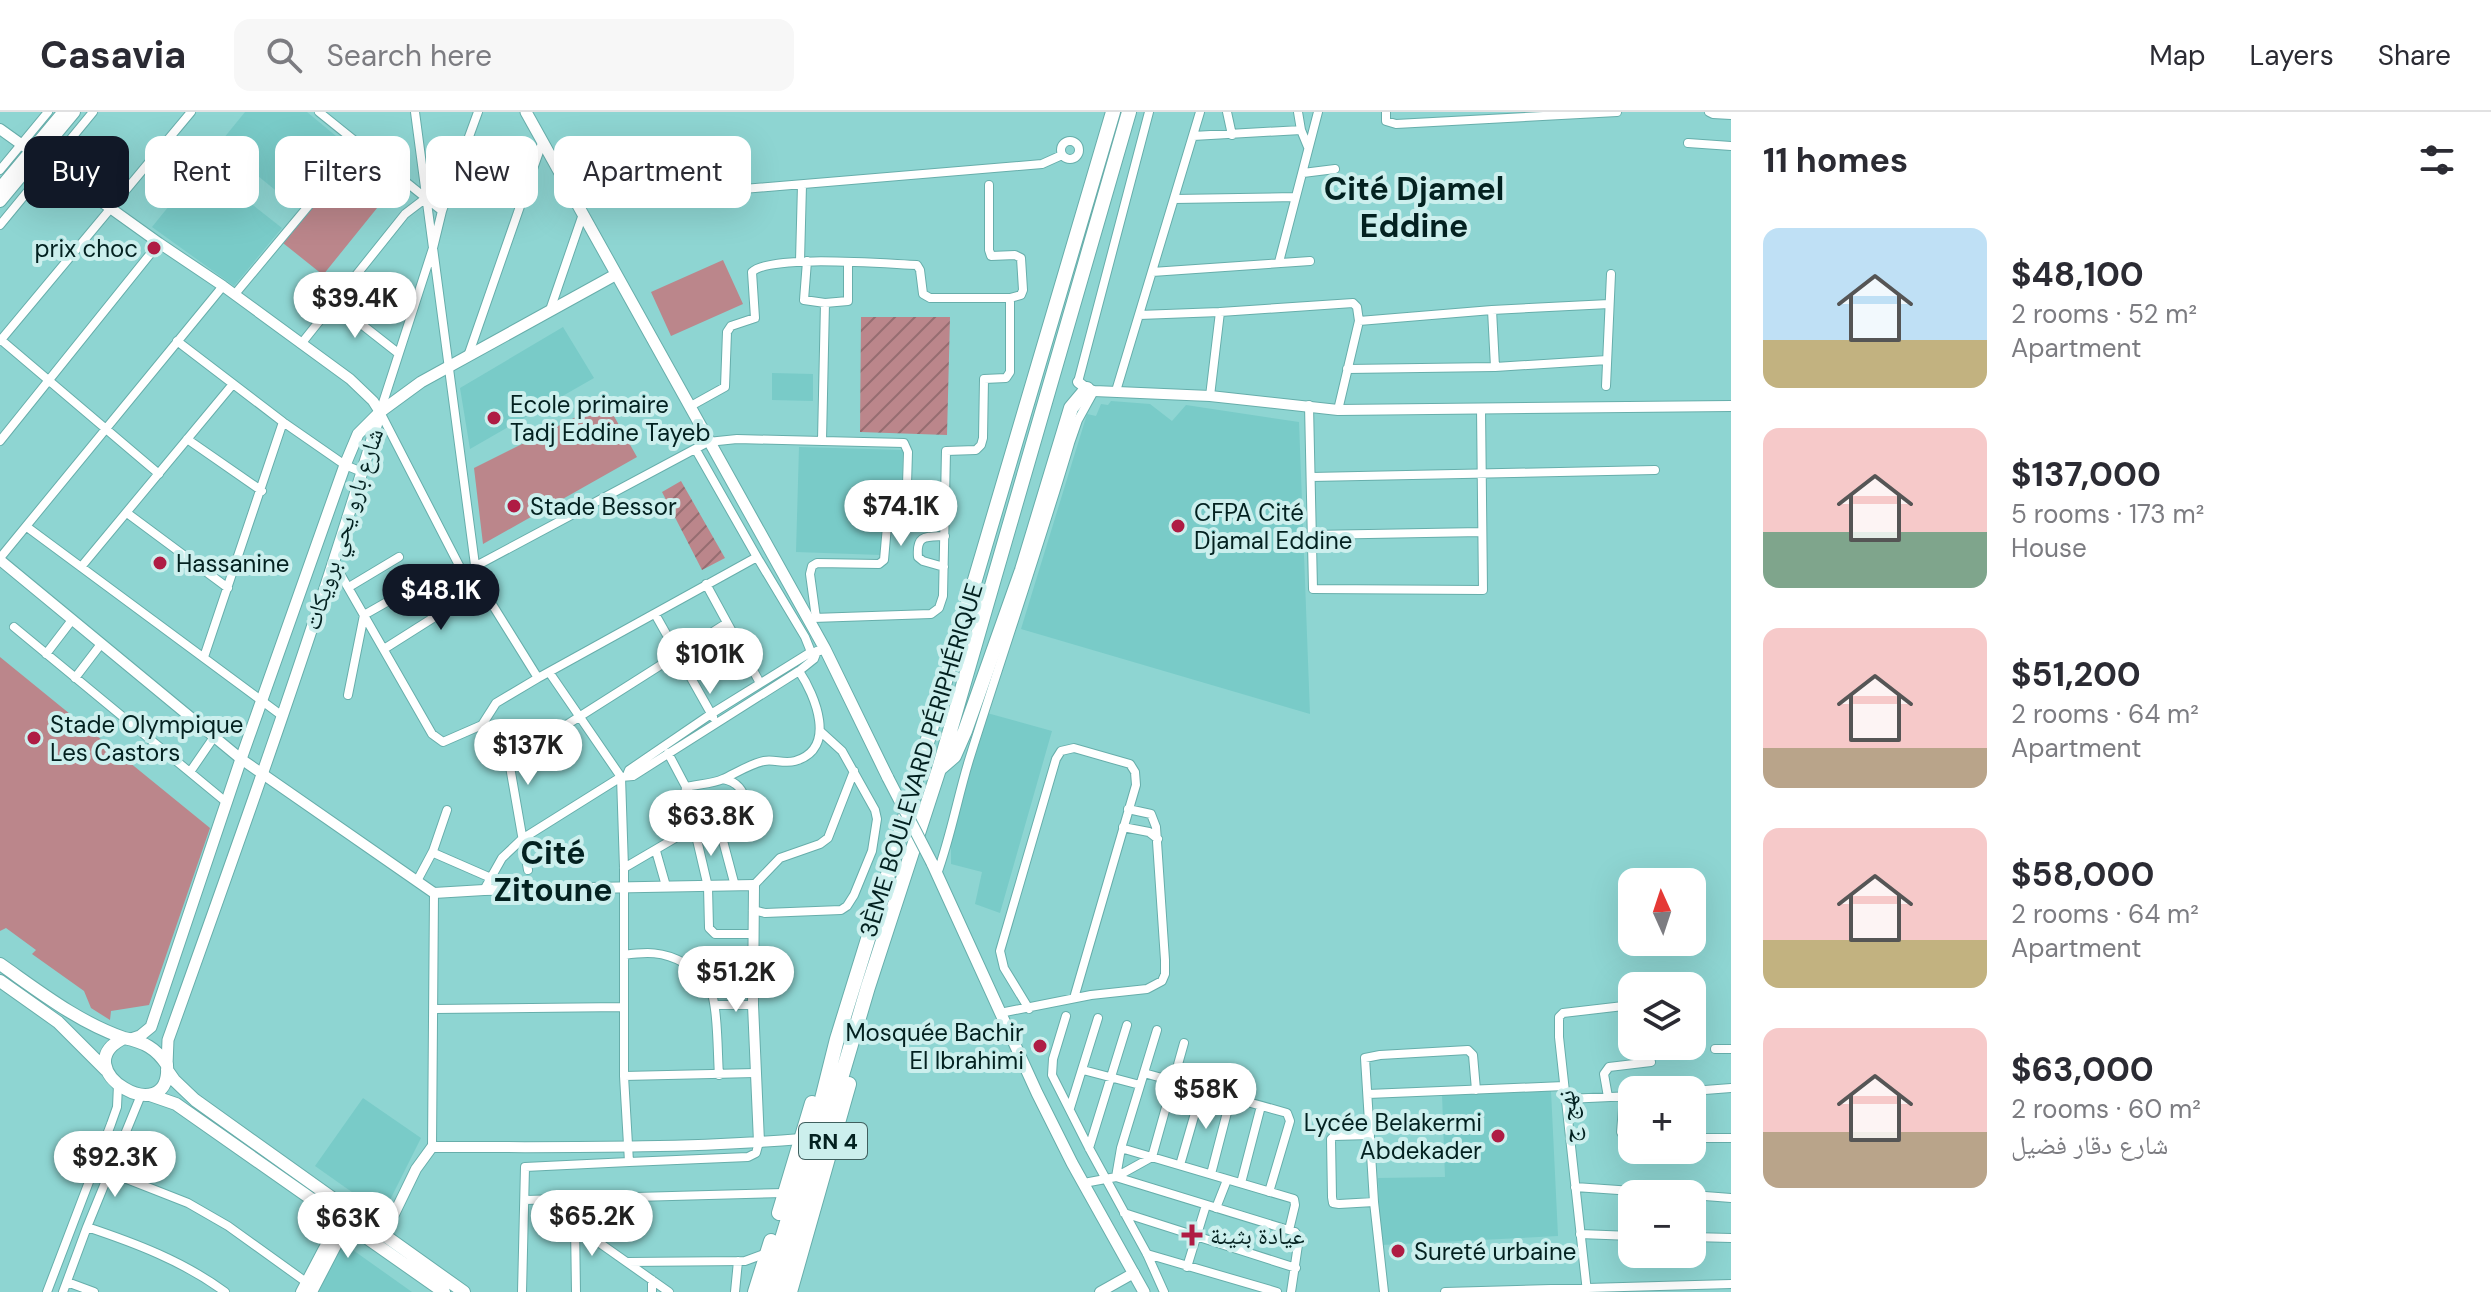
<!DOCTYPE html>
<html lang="en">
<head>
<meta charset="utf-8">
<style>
	body { margin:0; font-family:"DM Sans","Noto Naskh Arabic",sans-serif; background:#f7f7f7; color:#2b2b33; height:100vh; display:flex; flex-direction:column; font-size:30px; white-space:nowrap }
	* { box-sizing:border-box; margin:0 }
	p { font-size:26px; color:#7c7c81 }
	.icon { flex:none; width:44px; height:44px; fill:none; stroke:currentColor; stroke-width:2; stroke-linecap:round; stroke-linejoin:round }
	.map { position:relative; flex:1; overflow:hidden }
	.panel { display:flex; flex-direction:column; background:#fff; width:760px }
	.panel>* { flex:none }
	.guide { position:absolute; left:24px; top:24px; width:760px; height:72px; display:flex; gap:16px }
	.needle { width:52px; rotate:357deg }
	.tools { position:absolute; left:1618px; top:756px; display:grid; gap:16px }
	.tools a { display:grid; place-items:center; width:88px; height:88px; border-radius:16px; background:#fff; box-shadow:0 8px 32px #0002; font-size:40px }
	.price { position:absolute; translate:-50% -68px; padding:0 18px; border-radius:28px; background:#fff; color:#222; font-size:26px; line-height:52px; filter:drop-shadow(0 2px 4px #0008) }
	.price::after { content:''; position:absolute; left:50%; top:48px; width:24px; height:18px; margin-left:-12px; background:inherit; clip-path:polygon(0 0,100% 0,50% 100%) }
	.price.active { background:#111827; color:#fff }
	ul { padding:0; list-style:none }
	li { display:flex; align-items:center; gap:24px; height:200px; padding:0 32px }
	li span { display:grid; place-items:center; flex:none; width:224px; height:160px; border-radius:16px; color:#555 }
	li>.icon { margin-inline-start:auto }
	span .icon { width:96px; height:96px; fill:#fffc; stroke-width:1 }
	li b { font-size:34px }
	h2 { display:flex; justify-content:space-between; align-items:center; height:96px; padding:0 32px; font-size:34px }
	.tag { padding:0 28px; border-radius:16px; background:#fff; box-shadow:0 8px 32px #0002; font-size:28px; line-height:72px }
	.tag.active { background:#111827; color:#fff }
	header { display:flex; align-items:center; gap:48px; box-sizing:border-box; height:112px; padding:0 40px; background:#fff; border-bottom:2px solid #e1e1e2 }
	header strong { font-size:38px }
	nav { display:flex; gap:44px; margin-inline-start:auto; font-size:28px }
	.search { width:560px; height:72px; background:#f7f7f7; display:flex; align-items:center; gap:20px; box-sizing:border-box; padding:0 28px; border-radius:16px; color:#7c7c81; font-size:30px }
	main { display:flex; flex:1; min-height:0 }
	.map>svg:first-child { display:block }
	.built { fill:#79cbc8 }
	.grass { fill:#bb868b }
	.garden { fill:url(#garden-furrows) }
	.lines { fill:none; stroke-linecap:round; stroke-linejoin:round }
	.minor-casing { stroke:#67aeab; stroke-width:10 }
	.tertiary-casing { stroke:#67aeab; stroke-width:12 }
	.secondary-casing { stroke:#67aeab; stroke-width:13 }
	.primary-casing { stroke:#67aeab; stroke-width:14 }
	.trunk-casing { stroke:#67aeab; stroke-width:16 }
	.minor { stroke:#fff; stroke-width:8 }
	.tertiary { stroke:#fff; stroke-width:10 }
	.secondary { stroke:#fff; stroke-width:11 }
	.primary { stroke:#fff; stroke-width:12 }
	.trunk { stroke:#fff; stroke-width:14 }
	.secondary-bridge-casing { stroke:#67aeab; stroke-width:13; stroke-linecap:butt }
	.secondary-bridge { stroke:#fff; stroke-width:11 }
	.poi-dot { fill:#af1c44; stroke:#ccefed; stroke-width:3 }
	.labels { text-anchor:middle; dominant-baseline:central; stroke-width:8; stroke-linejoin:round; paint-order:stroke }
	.shield { fill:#ccefed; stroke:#3f5f5e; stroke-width:2 }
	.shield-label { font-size:22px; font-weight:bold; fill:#032120 }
	.poi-label { font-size:24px; fill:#032120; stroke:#ccefed; text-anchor:start }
	.street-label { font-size:24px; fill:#032120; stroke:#ccefed }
	.district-label { font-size:32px; font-weight:bold; fill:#032120; stroke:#ccefed }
</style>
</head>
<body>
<header>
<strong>Casavia</strong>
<div class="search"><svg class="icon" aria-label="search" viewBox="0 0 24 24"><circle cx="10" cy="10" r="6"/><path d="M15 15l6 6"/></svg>Search here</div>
<nav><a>Map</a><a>Layers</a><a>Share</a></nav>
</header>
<main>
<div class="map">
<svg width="1731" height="1180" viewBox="0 0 1731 1180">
	<defs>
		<pattern id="garden-furrows" width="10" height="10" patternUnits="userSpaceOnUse" patternTransform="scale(2)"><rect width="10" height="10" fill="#bb868b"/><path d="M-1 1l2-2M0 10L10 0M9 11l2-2" fill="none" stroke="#966d71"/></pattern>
	</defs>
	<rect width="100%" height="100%" fill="#8ed5d2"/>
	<path class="built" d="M245,0H307L348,34L296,95L219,32Z
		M202,53L282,116L234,174L152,115Z
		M563,215L594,266L470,337L460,276Z
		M772,261L813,262V289L772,288Z
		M1111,289L1150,292L1172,309L1186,293L1299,310L1310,602L1021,517L1087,302L1096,304L1101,292L1108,293Z
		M799,335L903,338L901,399H882L881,443L796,440Z
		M987,601L1052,619L1000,801L975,792L982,760L951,752V723Z
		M1551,979L1558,1124L1381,1133L1378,1066L1445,1065L1442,982Z
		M363,986L421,1026L383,1102L315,1054Z
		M343,1131L412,1180H318Z"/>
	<path class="grass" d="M356,44L394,75L323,163L283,131Z
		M723,148L743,192L671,224L651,180Z
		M606,290L637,345L483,432L474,356Z
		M0,545L210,716L149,893L111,899L110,908L91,896L84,879L32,842L36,838L6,816L0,819Z"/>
	<path class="garden" d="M861,205H950L947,323L860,320Z
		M681,369L725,446L702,458L662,380Z"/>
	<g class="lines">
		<defs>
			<path id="minor" d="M319,0L442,99
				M415,0L477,468L538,566
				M1227,0L1232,23
				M1298,0L1301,18L1308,35
				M1386,0V9L1396,12L1617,0
				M1709,0L1713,2L1731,3
				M1193,24L1301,18
				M1061 38a9 9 0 1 1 18 0a9 9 0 1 1-18 0Z
				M1688,31L1731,34
				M0,58L48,0
				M1303,61L1335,57
				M1174,87L1295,85
				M577,91L1042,52L1062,43
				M0,113L93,0
				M800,149L802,73
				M807,149L804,188L825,191L848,189V150
				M1279,150L1318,0
				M1152,160L1310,149
				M235,182L360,32
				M333,190L398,241
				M550,198L583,102
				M1492,198L1495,255
				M1139,203L1220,200L1353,191L1357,195L1359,209L1338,298
				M1359,209L1492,198L1609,192
				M0,227L159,362
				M0,229L191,0
				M177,229L283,310L345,353L362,360
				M301,232L405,102L426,86
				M468,244L542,31
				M1347,257L1495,255L1607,248
				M1078,270L1149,0
				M1606,274L1611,162
				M1116,279L1200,0
				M1210,284L1220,200
				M1309,293L1313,477L1483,478L1481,296
				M689,295L725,275L727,220L731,214L755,206L752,160C770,142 887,152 917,153L920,158L923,182L930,186H1010L1021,183L1023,178L1021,146L1015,143L991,144L989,138V73
				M187,327L262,379
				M822,328L825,191
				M0,329L159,131
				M1311,365L1655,358
				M127,401L228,476
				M27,415L281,603
				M1312,423L1482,420
				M757,445L805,525L813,545
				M0,446L223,174
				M334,451L432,622L443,630L482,613L496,591L538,566L757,445L696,338
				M81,455L233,272
				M944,455L923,449L918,445C916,422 926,425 945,424
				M461,462L708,330L737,327L904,331L908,340L906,405L887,414L884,448L879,452L817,451L812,454L810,462L816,506
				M464,463L380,300L433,136L442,99L478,0
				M706,472L760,571
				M349,475L399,445
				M655,502L713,605
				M813,506L931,502L939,496L943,484L946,339L976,338L981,333L983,326L984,267L1006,266L1010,260V186
				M14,515L226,690
				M384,537L482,475
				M46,542L72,508
				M204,545L283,310
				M75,566L101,532
				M348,583L364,503L415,474
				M482,613L502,619L505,626L528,758
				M668,641L686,675C698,672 712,672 723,667C736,661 750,652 764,649C774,647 784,652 795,649C838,637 815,583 799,559
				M508,650L727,511
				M190,660L214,625
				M627,663L629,658L711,602L811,540L820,539
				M718,710L735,774
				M694,715L708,775L709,816L715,822H753
				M1123,715L1149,720L1158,727
				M680,722L686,675
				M656,739L666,774
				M436,742L491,766
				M624,756L694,715L718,710L743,701L747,692C743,678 738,670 723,667
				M937,762C951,724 958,683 970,645C1003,540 1039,436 1070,331L1078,308L1094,279
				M417,769L433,739L447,698
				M754,773L780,746L820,732L828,726L854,659
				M484,778L502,746L522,727L621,665L633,664L799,559L814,547L817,539
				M753,798L765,801L841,798L847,794L854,783L872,739L877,707L875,698L842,639L820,619
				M624,843C646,840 663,839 684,851C690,855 700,859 705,865C719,884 717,938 719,963
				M696,858L753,854
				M1692,887H1698
				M715,893H753
				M434,897L624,895
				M1029,897L1004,856L1000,839L1056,647L1061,639L1074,636L1130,652L1135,660L1136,673L1074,886
				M1000,901L1091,883L1147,877L1162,869L1165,862V848L1156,715L1151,702L1128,697
				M1066,904L1053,947L1052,963L1089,1036L1147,1142L1164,1180
				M1157,918L1121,1036L1116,1065L1295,1120L1299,1126L1291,1180
				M1715,937H1731
				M1083,958L1140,973
				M1144,961L1287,1001L1290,1009L1269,1080
				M624,964L755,961
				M1692,979L1731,976
				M1368,982L1564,974
				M1624,984L1621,1020L1625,1027L1632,1028
				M1608,985L1604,962L1609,955L1651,950
				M1567,987L1632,984
				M1070,996L1098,906
				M1370,1023L1334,1024L1331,1027L1332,1085L1333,1091L1339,1092L1374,1090
				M1692,1026H1731
				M432,1035L434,781
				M1089,1036L1127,913
				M1121,1036L1294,1087L1295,1093L1289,1118
				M629,1050L748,1045L756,1041L759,1030
				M1180,1053L1202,977
				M109,1060L188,1091L228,1114L306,1170
				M1211,1062L1231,985
				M1084,1071L1116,1065L1152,1045L1184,931
				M1241,1071L1261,994
				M1575,1075L1676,1082
				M1692,1083L1731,1086
				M525,1088L784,1081
				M540,1089L669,1180
				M1216,1096L1227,1068
				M1124,1101L1296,1156
				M575,1113L576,1180
				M87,1115C135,1131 183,1149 225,1180
				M1580,1122L1632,1124
				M1692,1125L1731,1126
				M1147,1142L1277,1180
				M627,1150L745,1149L767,1141
				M1187,1155L1206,1093
				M67,1170L94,1180
				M47,1180L111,1012L117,995L118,973
				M63,1180L87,1115L141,983
				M522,1180L525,1055L629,1050L624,964V756L621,665L549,560
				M652,1180V1168
				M735,1180L738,1149
				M1384,1180L1374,1090L1365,946L1380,943L1468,938L1473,943L1476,978
				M1445,1180L1731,1172
				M1587,1180L1559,925V905L1563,901L1632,893"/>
			<path id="tertiary" d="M0,17L159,131L223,174L350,267L373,289L380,300
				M1078,270L1087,277L1094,279L1210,284L1338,298L1731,294
				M0,448L241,647L434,781L484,778L754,773L753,893L759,1030
				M384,1123L416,1057L432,1035C555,1035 678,1037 801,1027
				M301,1180L343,1100
				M312,1180L350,1107
				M1100,1180L1134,1161"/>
			<path id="secondary" d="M526,0L825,537L888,666
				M932,751L1037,981L1072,1051L1144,1180
				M131,927L140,924L151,915L241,647L345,353L358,322L380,300L421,270L615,163
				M167,953L168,928C242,721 316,515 379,304"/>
			<path id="primary" d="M2,74L62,2
				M0,89L74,0
				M0,852C40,880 78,910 124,926
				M0,869L58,910L106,958
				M124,926C144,930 156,936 167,953C172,1021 62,956 124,926Z
				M167,958L174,968L195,988L464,1180
				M150,983L176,992L444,1180"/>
			<path id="trunk" d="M939,657L954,644L965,619L1022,458L1071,296L1087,277
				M779,1101L812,991
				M755,1180L771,1129
				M766,1180L812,1027L837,927L890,756L1113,0
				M778,1180L868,875L939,657L1129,0
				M790,1180L849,972"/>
		</defs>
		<use href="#minor" class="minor-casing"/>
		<use href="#tertiary" class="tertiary-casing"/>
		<use href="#secondary" class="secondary-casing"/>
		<use href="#primary" class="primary-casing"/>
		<use href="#trunk" class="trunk-casing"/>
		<use href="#minor" class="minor"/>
		<use href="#tertiary" class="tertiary"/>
		<use href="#secondary" class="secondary"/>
		<use href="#primary" class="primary"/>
		<use href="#trunk" class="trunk"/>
		<defs>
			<path id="secondary-bridge" d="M888,666L932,751"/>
		</defs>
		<use href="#secondary-bridge" class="secondary-bridge-casing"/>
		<use href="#secondary-bridge" class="secondary-bridge"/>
	</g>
	<g class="poi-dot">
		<circle cx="154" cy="136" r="8"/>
		<circle cx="494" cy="306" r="8"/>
		<circle cx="514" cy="394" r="8"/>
		<circle cx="1178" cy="414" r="8"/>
		<circle cx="160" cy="451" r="8"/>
		<circle cx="34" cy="626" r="8"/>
		<circle cx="1040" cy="934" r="8"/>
		<circle cx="1498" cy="1024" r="8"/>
		<path d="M1188 1111h8v8h8v8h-8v8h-8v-8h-8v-8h8z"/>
		<circle cx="1398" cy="1139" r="8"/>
	</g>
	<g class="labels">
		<rect class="shield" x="799" y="1011" width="68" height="36" rx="6"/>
		<g class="shield-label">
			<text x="833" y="1029">RN 4</text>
		</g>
		<g class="poi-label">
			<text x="138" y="136" text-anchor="end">prix choc</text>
			<text x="510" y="292">Ecole primaire<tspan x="510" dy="28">Tadj Eddine Tayeb</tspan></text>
			<text x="530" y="394">Stade Bessor</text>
			<text x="1194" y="400">CFPA Cité<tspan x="1194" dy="28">Djamal Eddine</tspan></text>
			<text x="176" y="451">Hassanine</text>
			<text x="50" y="612">Stade Olympique<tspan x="50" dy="28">Les Castors</tspan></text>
			<text x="1024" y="920" text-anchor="end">Mosquée Bachir<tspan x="1024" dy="28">El Ibrahimi</tspan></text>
			<text x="1482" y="1010" text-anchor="end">Lycée Belakermi<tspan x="1482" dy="28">Abdekader</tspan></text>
			<text x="1210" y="1123">عيادة بثينة</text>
			<text x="1414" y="1139">Sureté urbaine</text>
		</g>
		<g class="street-label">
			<text transform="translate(343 417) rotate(-72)">شارع بارو يحي برويكات</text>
			<text transform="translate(921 648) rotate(-73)">3ÈME BOULEVARD PÉRIPHÉRIQUE</text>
			<text transform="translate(1568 1005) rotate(-96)">نهج ج</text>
		</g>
		<g class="district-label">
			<text x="1414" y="77">Cité Djamel<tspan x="1414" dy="37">Eddine</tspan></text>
			<text x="553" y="741">Cité<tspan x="553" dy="37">Zitoune</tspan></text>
		</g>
	</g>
</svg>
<div class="tools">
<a><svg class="needle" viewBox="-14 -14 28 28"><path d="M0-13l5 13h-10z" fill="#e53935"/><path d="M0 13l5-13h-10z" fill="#7c7c81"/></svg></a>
<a><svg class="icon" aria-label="layers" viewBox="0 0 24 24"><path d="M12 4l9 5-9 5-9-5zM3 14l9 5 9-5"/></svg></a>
<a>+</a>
<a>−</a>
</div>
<b class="price" style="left:355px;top:228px">$39.4K</b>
<b class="price" style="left:901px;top:436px">$74.1K</b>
<b class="price active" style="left:441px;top:520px">$48.1K</b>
<b class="price" style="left:710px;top:584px">$101K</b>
<b class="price" style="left:528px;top:675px">$137K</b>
<b class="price" style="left:711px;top:746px">$63.8K</b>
<b class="price" style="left:736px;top:902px">$51.2K</b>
<b class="price" style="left:1206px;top:1019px">$58K</b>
<b class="price" style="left:115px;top:1087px">$92.3K</b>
<b class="price" style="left:592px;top:1146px">$65.2K</b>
<b class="price" style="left:348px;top:1148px">$63K</b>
<div class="guide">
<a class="tag active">Buy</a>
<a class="tag">Rent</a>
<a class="tag">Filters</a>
<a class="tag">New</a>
<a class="tag">Apartment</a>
</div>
</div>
<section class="panel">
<h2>11 homes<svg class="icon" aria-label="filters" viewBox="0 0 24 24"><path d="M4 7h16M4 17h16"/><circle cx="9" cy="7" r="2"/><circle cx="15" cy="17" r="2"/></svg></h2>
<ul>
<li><span style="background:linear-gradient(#bfe0f5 70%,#c2b280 0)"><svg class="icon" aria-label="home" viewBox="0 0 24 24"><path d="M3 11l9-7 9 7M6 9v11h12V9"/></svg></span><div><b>$48,100</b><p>2 rooms · 52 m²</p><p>Apartment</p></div></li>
<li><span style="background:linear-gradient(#f6c9c9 65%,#7fa58c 0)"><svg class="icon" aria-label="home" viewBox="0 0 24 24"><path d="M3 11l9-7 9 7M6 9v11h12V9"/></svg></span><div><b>$137,000</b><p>5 rooms · 173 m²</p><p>House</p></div></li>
<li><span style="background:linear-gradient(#f6c9c9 75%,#b9a48a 0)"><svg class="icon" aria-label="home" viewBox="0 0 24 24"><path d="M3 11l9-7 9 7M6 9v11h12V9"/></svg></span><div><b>$51,200</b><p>2 rooms · 64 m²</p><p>Apartment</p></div></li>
<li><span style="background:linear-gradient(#f6c9c9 70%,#c2b280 0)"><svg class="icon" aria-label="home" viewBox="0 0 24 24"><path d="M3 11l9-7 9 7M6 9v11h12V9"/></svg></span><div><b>$58,000</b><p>2 rooms · 64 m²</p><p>Apartment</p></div></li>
<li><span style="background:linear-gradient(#f6c9c9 65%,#b9a48a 0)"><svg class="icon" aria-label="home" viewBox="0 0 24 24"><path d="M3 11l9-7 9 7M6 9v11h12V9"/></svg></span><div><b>$63,000</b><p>2 rooms · 60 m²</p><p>شارع دقار فضيل</p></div></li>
</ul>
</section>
</main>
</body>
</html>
